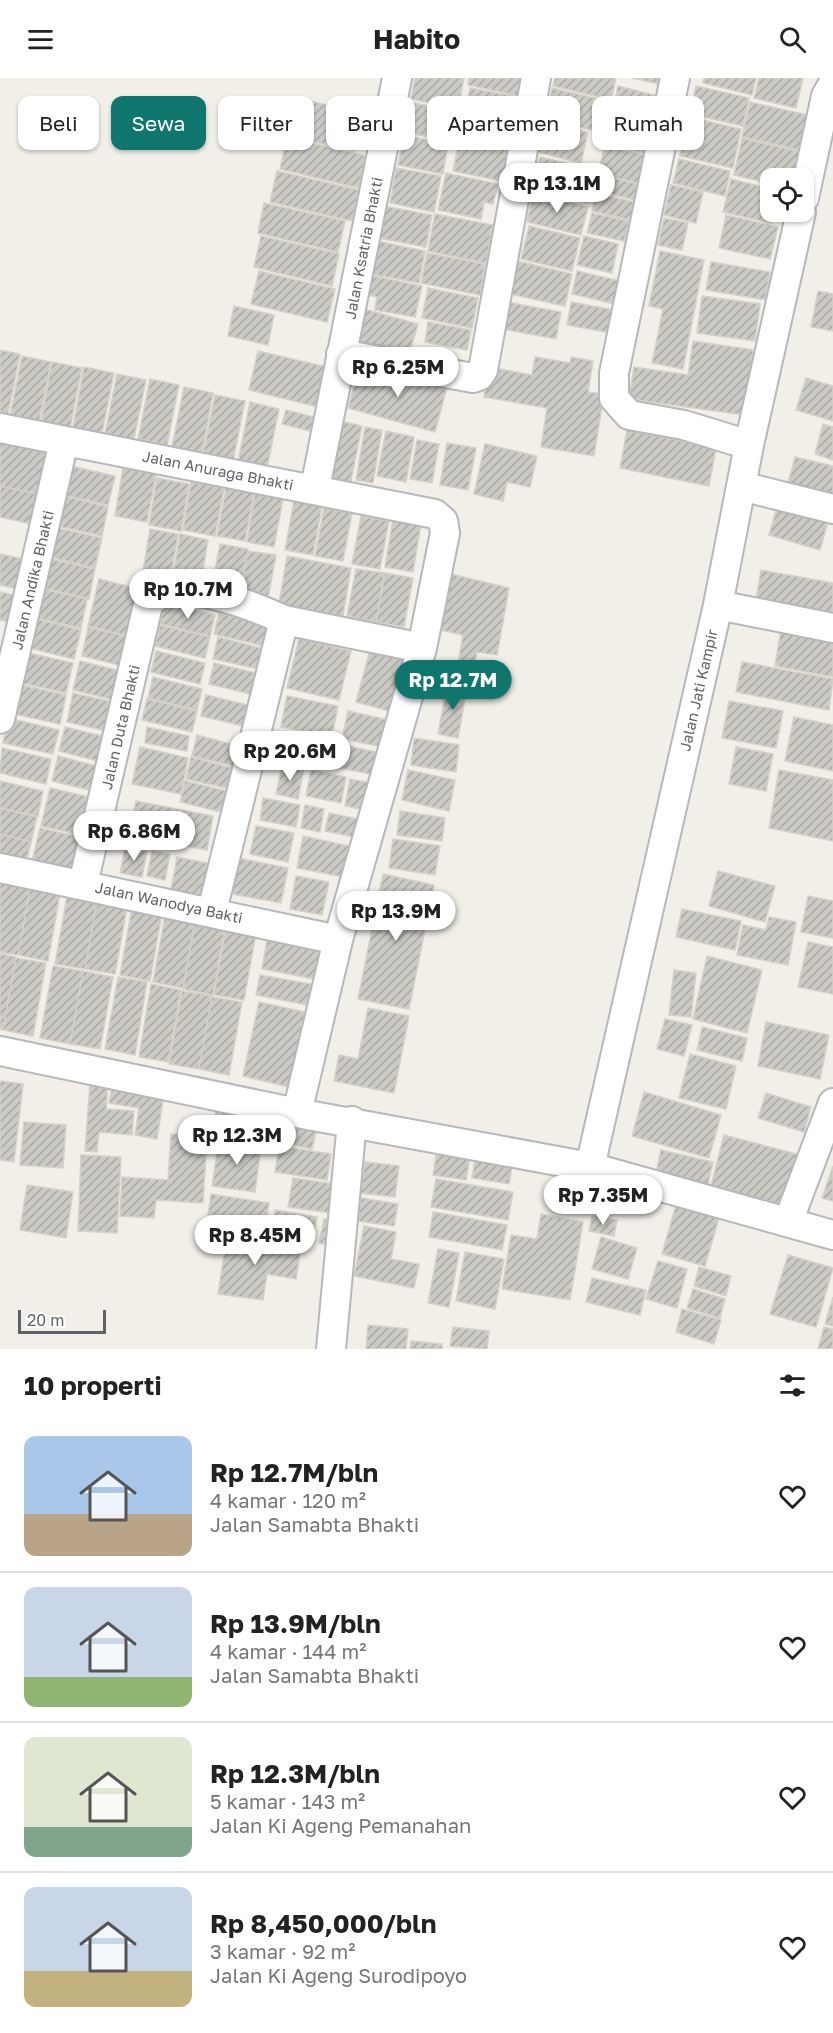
<!DOCTYPE html>
<html lang="id">
<head>
<meta charset="utf-8">
<style>
	body { margin:0; font-family:"Golos Text",sans-serif; background:#f2f2f2; color:#222; height:100vh; display:flex; flex-direction:column; font-size:22px; white-space:nowrap }
	* { box-sizing:border-box; margin:0 }
	p { font-size:20px; color:#767676 }
	.icon { flex:none; width:33px; height:33px; fill:none; stroke:currentColor; stroke-width:2; stroke-linecap:round; stroke-linejoin:round }
	.map { position:relative; height:1271px; overflow:hidden }
	.sheet { display:flex; flex-direction:column; background:#fff; flex:1 }
	.sheet>* { flex:none }
	.guide { position:absolute; left:18px; top:18px; width:798px; height:54px; display:flex; gap:12px }
	.fabs { position:absolute; left:760px; top:90px; display:grid; gap:12px }
	.fabs a { display:grid; place-items:center; width:54px; height:54px; border-radius:12px; background:#fff; box-shadow:0 2px 4px #0004; font-size:30px }
	.scale { position:absolute; left:18px; bottom:15px; width:88px; box-sizing:border-box; padding-left:6px; border:3px solid #5f6368; border-top:0; font-size:16px; line-height:21px; white-space:nowrap; color:#5f6368; -webkit-text-stroke:4px #fff; paint-order:stroke }
	.price { position:absolute; translate:-50% -51px; padding:0 14px; border-radius:21px; background:#fff; color:#222; font-size:20px; line-height:39px; filter:drop-shadow(0 2px 3px #0008) }
	.price::after { content:''; position:absolute; left:50%; top:36px; width:18px; height:14px; margin-left:-9px; background:inherit; clip-path:polygon(0 0,100% 0,50% 100%) }
	.price.active { background:#0f766e; color:#fff }
	ul { padding:0; list-style:none }
	li { display:flex; align-items:center; gap:18px; height:150px; padding:0 24px }
	li+li { border-top:2px solid #e0e0e0 }
	li span { display:grid; place-items:center; flex:none; width:168px; height:120px; border-radius:12px; color:#555 }
	li>.icon { margin-inline-start:auto }
	span .icon { width:72px; height:72px; fill:#fffc; stroke-width:1 }
	li b { font-size:26px }
	h2 { display:flex; justify-content:space-between; align-items:center; height:72px; padding:0 24px; font-size:26px }
	.tag { padding:0 21px; border-radius:12px; background:#fff; box-shadow:0 2px 4px #0004; font-size:21px; line-height:54px }
	.tag.active { background:#0f766e; color:#fff }
	header { display:flex; justify-content:space-between; align-items:center; height:78px; padding:0 24px; background:#fff; font-size:27px; font-weight:700 }
	.map>svg:first-child { display:block }
	.building { fill:url(#building-hatch); stroke:#d6d1c6; stroke-width:1.5 }
	.lines { fill:none; stroke-linecap:round; stroke-linejoin:round }
	.minor-casing { stroke:#b5b8bc; stroke-width:32 }
	.minor { stroke:#fff; stroke-width:28 }
	.labels { text-anchor:middle; dominant-baseline:central; stroke-width:6; stroke-linejoin:round; paint-order:stroke }
	.street-label { font-size:15px; fill:#5f6368; stroke:#fff }
</style>
</head>
<body>
<header><svg class="icon" aria-label="menu" viewBox="0 0 24 24"><path d="M4 6h16M4 12h16M4 18h16"/></svg>Habito<svg class="icon" aria-label="search" viewBox="0 0 24 24"><circle cx="10" cy="10" r="6"/><path d="M15 15l6 6"/></svg></header>
<div class="map">
<svg width="833" height="1271" viewBox="0 0 833 1271">
	<defs>
		<pattern id="building-hatch" width="6" height="6" patternUnits="userSpaceOnUse" patternTransform="scale(1.5)"><rect width="6" height="6" fill="#cccac5"/><path d="M-1 1l2-2M0 6l6-6M5 7l2-2" fill="none" stroke="#a9a8a4"/></pattern>
	</defs>
	<rect width="100%" height="100%" fill="#f1efe8"/>
	<path class="building" d="M415,0H464L458,31L411,21Z
		M469,0H528L524,19L468,7Z
		M555,0H616L611,22L553,8Z
		M632,0H660L659,6Z
		M704,0H756L752,17L703,5Z
		M759,0H803L796,30L754,20Z
		M618,8L658,18L653,43L613,33Z
		M696,8L749,20L743,48L690,36Z
		M470,10L514,18L509,44L486,39L483,53L462,49Z
		M552,10L611,24L604,55L545,41Z
		M292,19L363,35L354,73L276,55L281,32L288,33Z
		M410,24L458,34L453,64L404,54Z
		M750,24L812,38L804,73L742,59Z
		M612,35L661,46L654,77L606,66Z
		M689,39L741,51L733,90L680,78Z
		M544,44L588,54L581,85L537,74Z
		M461,53L514,64L506,104L453,93Z
		M404,57L448,66L443,96L398,87Z
		M287,59L366,78L359,110L280,91Z
		M742,60L805,75L800,100H771V106L734,97Z
		M605,67L653,79L647,107L598,96Z
		M540,79L595,92L587,124L532,111Z
		M679,81L730,93L725,118L673,105Z
		M396,90L441,98L434,134L390,125Z
		M277,93L359,112L352,143L270,124Z
		M446,95L498,106L493,126L484,124L481,141L438,132Z
		M599,97L643,107L640,123L596,113Z
		M731,101L771,111V134H774L771,145L723,134Z
		M671,107L703,114L696,145L664,137Z
		M596,115L643,126L639,144L592,133Z
		M533,116L588,129L581,157L527,144Z
		M264,125L345,143L338,174L258,155Z
		M384,128L432,137L426,169L378,160Z
		M592,135L629,143L624,163L587,155Z
		M435,136L493,147L486,185L428,173Z
		M726,137L778,149L770,181L719,170Z
		M664,140L688,145L682,172L658,167Z
		M529,148L580,160L572,193L521,181Z
		M261,158L339,176L332,208L254,189Z
		M584,158L618,166L612,195L577,187Z
		M377,163L425,173L419,205L370,196Z
		M660,173L704,182L683,291L652,285L663,231L649,228Z
		M427,175L485,186L480,217L421,205Z
		M518,183L572,196L565,228L510,216Z
		M711,184L770,194L765,222L706,212Z
		M259,193L335,211L327,244L251,226Z
		M577,193L624,204L619,227L572,216Z
		M368,197L422,208L415,239L375,232L377,219L364,216Z
		M428,210L478,220L472,250L422,240Z
		M818,213L833,216V253L811,249Z
		M702,218L760,226L755,263L697,255Z
		M507,224L561,234L556,261L502,251Z
		M571,224L615,232L611,255L567,247Z
		M234,228L274,237L268,267L228,258Z
		M364,231L418,246L408,280L355,265Z
		M428,244L471,252L467,272L425,264Z
		M693,263L753,272L744,337L629,321L634,289L688,297Z
		M0,272L20,276L8,336L0,334Z
		M258,273L327,289L319,329L249,312Z
		M22,278L51,284L39,344L10,338Z
		M535,279L570,285L571,279L593,283L588,314L604,316L594,378L541,369L547,330L484,319L489,289L532,297Z
		M52,284L82,290L70,350L41,344Z
		M360,285L447,309L435,354L348,330Z
		M84,289L114,295L102,355L73,349Z
		M117,296L146,302L134,361L105,356Z
		M806,300L833,308V343L796,332Z
		M150,301L179,307L167,367L138,361Z
		M184,309L213,315L202,375L172,369Z
		M215,317L245,323L233,383L203,377Z
		M250,324L279,331L267,390L238,384Z
		M286,332L317,340L314,354L282,346Z
		M340,343L362,348L350,407L328,402Z
		M823,346L833,349V382L815,376Z
		M365,349L382,352L373,405L356,402Z
		M627,352L716,370L709,408L620,390Z
		M386,353L414,359L406,404L377,398Z
		M0,359L53,370L43,417L0,408Z
		M417,362L439,366L432,405L410,401Z
		M447,365L476,370L468,412L440,407Z
		M485,366L537,378L530,409L507,404L503,423L474,416Z
		M795,379L833,388V424L786,413Z
		M66,387L115,398L108,427L59,416Z
		M123,390L156,396L147,444L115,438Z
		M157,400L189,406L181,453L149,447Z
		M191,404L224,410L215,458L183,452Z
		M0,408L43,417L37,447L0,439Z
		M226,410L254,415L245,463L217,458Z
		M255,416L283,421L274,469L247,464Z
		M60,417L108,429L102,458L53,447Z
		M780,418L831,433L820,472L769,457Z
		M294,423L322,428L313,477L285,472Z
		M324,430L352,435L343,483L315,478Z
		M361,438L389,443L380,491L352,486Z
		M393,441L421,446L413,494L385,489Z
		M53,449L102,460L95,490L46,478Z
		M150,451L178,456L170,504L142,499Z
		M180,456L208,462L200,510L172,505Z
		M220,466L248,471L239,519L211,514Z
		M248,473L276,477L267,526L239,520Z
		M0,476L28,482L22,512L0,507Z
		M287,478L351,490L343,538L279,526Z
		M46,480L95,491L89,521L40,509Z
		M356,491L384,495L376,544L347,538Z
		M761,492L833,505V542L755,528Z
		M385,495L413,500L404,549L376,544Z
		M451,496L509,510L497,577L477,574L472,598L456,596L463,557L440,552Z
		M99,501L148,513L136,560L88,548Z
		M38,510L87,521L81,550L31,539Z
		M0,514L15,517L10,544L0,542Z
		M165,525L215,537L210,558L160,546Z
		M219,535L269,547L264,568L214,556Z
		M32,540L81,552L74,581L25,569Z
		M782,546L833,557V599L775,588Z
		M160,547L210,559L205,580L155,568Z
		M88,549L138,561L131,590L82,578Z
		M218,559L268,572L263,592L213,581Z
		M299,561L351,573L339,622L287,610Z
		M372,565L405,573L390,633L356,624Z
		M156,573L205,585L200,606L151,594Z
		M24,574L73,585L66,615L17,604Z
		M80,583L129,595L122,624L73,612Z
		M742,584L833,601L829,632L736,614Z
		M214,585L264,597L258,618L209,606Z
		M153,599L202,611L197,632L148,620Z
		M17,606L66,617L60,646L10,635Z
		M447,607L467,610L458,660L438,656Z
		M73,615L122,626L116,655L67,644Z
		M206,617L256,629L251,650L201,638Z
		M287,618L338,628L332,658L281,649Z
		M147,621L197,633L192,654L142,642Z
		M729,623L783,633L776,670L722,660Z
		M348,633L389,642L384,669L342,661Z
		M794,639L833,647V693L785,683Z
		M8,640L59,652L53,676L3,665Z
		M65,649L115,661L109,686L59,673Z
		M147,649L189,658L187,673L145,665Z
		M288,656L314,661L310,684L284,678Z
		M197,657L246,670L242,690L192,678Z
		M414,660L459,667L456,694L411,687Z
		M321,661L338,664L333,690L316,687Z
		M343,667L381,675L376,697L339,690Z
		M140,669L188,680L181,716L132,706Z
		M736,669L773,676L766,713L729,706Z
		M2,670L51,681L46,706L0,695Z
		M58,678L108,691L102,715L52,703Z
		M191,679L240,692L235,712L186,701Z
		M282,687L304,691L298,721L276,716Z
		M311,692L346,699L341,725L306,718Z
		M408,692L455,702L449,733L402,722Z
		M779,692L833,702V763L769,750Z
		M350,701L376,706L371,733L345,728Z
		M0,703L43,713L38,738L0,730Z
		M185,703L235,715L230,736L180,724Z
		M50,710L98,721L90,759L41,748Z
		M263,720L300,727L296,749L260,742Z
		M136,723L213,738L207,772L130,757Z
		M305,727L324,731L320,754L301,750Z
		M0,730L37,739L31,764L0,756Z
		M400,733L445,740L442,763L397,757Z
		M329,735L359,741L355,759L325,753Z
		M256,748L294,755L288,784L250,776Z
		M40,750L88,761L80,799L31,788Z
		M0,756L31,764L25,789L0,783Z
		M303,758L349,768L344,799L297,790Z
		M393,761L440,768L435,797L389,790Z
		M125,769L147,773L142,799L120,795Z
		M152,773L170,776L165,802L147,798Z
		M177,779L216,787L208,824L170,817Z
		M238,780L288,790L281,825L232,816Z
		M718,793L775,808L765,844L709,828Z
		M383,796L434,807L409,931L358,921Z
		M296,798L329,804L322,837L290,831Z
		M0,803L31,805L18,877L0,874Z
		M31,805L61,810L48,883L18,877Z
		M68,813L98,818L85,891L55,886Z
		M98,818L128,824L115,896L85,891Z
		M808,818L833,823V860L801,854Z
		M133,824L163,830L150,903L120,897Z
		M682,831L741,843L735,872L676,859Z
		M166,832L196,837L183,910L153,904Z
		M196,839L226,844L213,917L183,911Z
		M769,839L796,844L788,887L737,877L743,847L766,852Z
		M227,844L257,850L244,922L214,917Z
		M268,856L321,866L315,901L262,891Z
		M808,864L833,869V916L798,909Z
		M0,876L16,879L3,952L0,951Z
		M707,878L762,892L747,955L693,941Z
		M16,880L46,885L33,958L3,952Z
		M53,888L83,893L70,966L40,960Z
		M674,892L696,895L691,939L669,937Z
		M83,893L113,899L100,971L70,966Z
		M260,897L311,906L308,927L256,917Z
		M118,899L147,904L135,977L105,971Z
		M151,906L181,912L168,984L139,979Z
		M182,913L212,918L199,991L169,986Z
		M212,919L242,924L229,997L199,991Z
		M259,924L305,934L289,1009L243,998Z
		M368,930L409,938L394,1015L334,1003L339,977L358,981Z
		M665,941L692,947L684,978L657,971Z
		M766,944L829,957L820,1001L758,988Z
		M702,949L747,960L742,983L697,972Z
		M690,976L736,988L726,1031L679,1020Z
		M0,1003L23,1006L14,1084L0,1082Z
		M90,1004L108,1006L106,1031L134,1033L132,1057L99,1054L97,1074L85,1073Z
		M112,1008L164,1016L157,1061L135,1057L139,1030L109,1025Z
		M644,1014L721,1037L709,1080L632,1058Z
		M766,1015L811,1029L804,1054L758,1040Z
		M217,1026L263,1033L258,1065L212,1058Z
		M290,1035L319,1041L312,1071L284,1065Z
		M24,1044L66,1047L63,1090L20,1087Z
		M171,1056L207,1058L203,1125L156,1122L154,1140L120,1138L122,1099L168,1102Z
		M724,1057L800,1077L787,1128L711,1108Z
		M219,1061L261,1068L255,1114L212,1108Z
		M279,1068L331,1076L327,1102L275,1094Z
		M437,1071L470,1077L466,1102L433,1097Z
		M661,1072L713,1084L706,1116L654,1104Z
		M81,1077L121,1079L117,1155L78,1153Z
		M475,1081L512,1088L509,1106L472,1100Z
		M365,1084L399,1088L395,1119L360,1115Z
		M833,1088V1123L822,1120Z
		M293,1100L342,1107L338,1136L288,1129Z
		M436,1101L513,1114L508,1142L431,1129Z
		M27,1107L73,1114L66,1160L20,1152Z
		M211,1116L269,1125L264,1158L206,1150Z
		M361,1120L398,1126L394,1148L358,1143Z
		M676,1127L719,1140L705,1188L662,1176Z
		M275,1132L317,1139L313,1164L272,1158Z
		M433,1134L507,1147L502,1172L429,1159Z
		M541,1136L583,1144L570,1222L502,1211L511,1157L537,1161Z
		M592,1138L617,1142L614,1158L589,1153Z
		M324,1141L340,1145L335,1169L319,1165Z
		M364,1148L396,1154L391,1181L419,1186L414,1210L354,1198Z
		M227,1158L301,1169L296,1201L267,1196L263,1222L218,1216Z
		M601,1159L637,1170L628,1201L592,1191Z
		M438,1171L459,1175L449,1229L428,1225Z
		M465,1174L504,1181L495,1231L456,1223Z
		M788,1177L833,1190L816,1249L770,1236Z
		M658,1183L687,1191L677,1230L646,1221Z
		M699,1189L731,1198L726,1218L694,1208Z
		M592,1200L646,1212L640,1237L586,1224Z
		M693,1211L725,1221L720,1240L687,1230Z
		M833,1219V1248L825,1246Z
		M682,1231L721,1242L714,1266L676,1254Z
		M368,1247L408,1251L406,1271H366Z
		M453,1249L489,1253L487,1271L450,1268Z
		M824,1249L833,1251V1271H818Z
		M411,1263L442,1266V1271H410Z"/>
	<g class="lines">
		<defs>
			<path id="minor" d="M675,0L614,295V320L629,337L684,347L749,367
				M804,120L826,18L833,6
				M341,276L473,300L479,298L483,292L536,0
				M0,350L435,436L443,443L445,455L422,570L338,862L297,1035
				M741,408L833,431
				M315,410L397,0
				M718,527L833,550
				M0,641L64,363
				M0,790L338,862
				M83,806L148,527C169,493 256,529 284,542L422,570
				M212,833L284,542
				M0,973L297,1035L590,1089L833,1157
				M590,1089L718,527L749,367L801,134
				M788,1144L833,1025
				M331,1271L352,1043"/>
		</defs>
		<use href="#minor" class="minor-casing"/>
		<use href="#minor" class="minor"/>
	</g>
	<g class="labels">
		<g class="street-label">
			<text transform="translate(363 170) rotate(-79)">Jalan Ksatria Bhakti</text>
			<text transform="translate(218 392) rotate(11)">Jalan Anuraga Bhakti</text>
			<text transform="translate(32 502) rotate(-77)">Jalan Andika Bhakti</text>
			<text transform="translate(698 612) rotate(-77)">Jalan Jati Kampir</text>
			<text transform="translate(120 649) rotate(-77)">Jalan Duta Bhakti</text>
			<text transform="translate(169 824) rotate(12)">Jalan Wanodya Bakti</text>
		</g>
	</g>
</svg>
<div class="fabs">
<a><svg class="icon" aria-label="locate" viewBox="0 0 24 24"><circle cx="12" cy="12" r="6"/><path d="M12 2v4M12 18v4M2 12h4M18 12h4"/></svg></a>
</div>
<div class="scale">20 m</div>
<b class="price" style="left:557px;top:136px">Rp 13.1M</b>
<b class="price" style="left:398px;top:320px">Rp 6.25M</b>
<b class="price" style="left:188px;top:542px">Rp 10.7M</b>
<b class="price active" style="left:453px;top:633px">Rp 12.7M</b>
<b class="price" style="left:290px;top:704px">Rp 20.6M</b>
<b class="price" style="left:134px;top:784px">Rp 6.86M</b>
<b class="price" style="left:396px;top:864px">Rp 13.9M</b>
<b class="price" style="left:237px;top:1088px">Rp 12.3M</b>
<b class="price" style="left:603px;top:1148px">Rp 7.35M</b>
<b class="price" style="left:255px;top:1188px">Rp 8.45M</b>
<div class="guide">
<a class="tag">Beli</a>
<a class="tag active">Sewa</a>
<a class="tag">Filter</a>
<a class="tag">Baru</a>
<a class="tag">Apartemen</a>
<a class="tag">Rumah</a>
</div>
</div>
<section class="sheet">
<h2>10 properti<svg class="icon" aria-label="filters" viewBox="0 0 24 24"><path d="M4 7h16M4 17h16"/><circle cx="9" cy="7" r="2"/><circle cx="15" cy="17" r="2"/></svg></h2>
<ul>
<li><span style="background:linear-gradient(#a9c7e8 65%,#b9a48a 0)"><svg class="icon" aria-label="home" viewBox="0 0 24 24"><path d="M3 11l9-7 9 7M6 9v11h12V9"/></svg></span><div><b>Rp 12.7M/bln</b><p>4 kamar · 120 m²</p><p>Jalan Samabta Bhakti</p></div><svg class="icon" aria-label="heart" viewBox="0 0 24 24"><path d="M12 20l-8-8c-3-5 5-10 8-4 3-6 11-1 8 4z"/></svg></li>
<li><span style="background:linear-gradient(#c9d6e8 75%,#8fb573 0)"><svg class="icon" aria-label="home" viewBox="0 0 24 24"><path d="M3 11l9-7 9 7M6 9v11h12V9"/></svg></span><div><b>Rp 13.9M/bln</b><p>4 kamar · 144 m²</p><p>Jalan Samabta Bhakti</p></div><svg class="icon" aria-label="heart" viewBox="0 0 24 24"><path d="M12 20l-8-8c-3-5 5-10 8-4 3-6 11-1 8 4z"/></svg></li>
<li><span style="background:linear-gradient(#dfe7d0 75%,#7fa58c 0)"><svg class="icon" aria-label="home" viewBox="0 0 24 24"><path d="M3 11l9-7 9 7M6 9v11h12V9"/></svg></span><div><b>Rp 12.3M/bln</b><p>5 kamar · 143 m²</p><p>Jalan Ki Ageng Pemanahan</p></div><svg class="icon" aria-label="heart" viewBox="0 0 24 24"><path d="M12 20l-8-8c-3-5 5-10 8-4 3-6 11-1 8 4z"/></svg></li>
<li><span style="background:linear-gradient(#c9d6e8 70%,#c2b280 0)"><svg class="icon" aria-label="home" viewBox="0 0 24 24"><path d="M3 11l9-7 9 7M6 9v11h12V9"/></svg></span><div><b>Rp 8,450,000/bln</b><p>3 kamar · 92 m²</p><p>Jalan Ki Ageng Surodipoyo</p></div><svg class="icon" aria-label="heart" viewBox="0 0 24 24"><path d="M12 20l-8-8c-3-5 5-10 8-4 3-6 11-1 8 4z"/></svg></li>
</ul>
</section>
</body>
</html>
